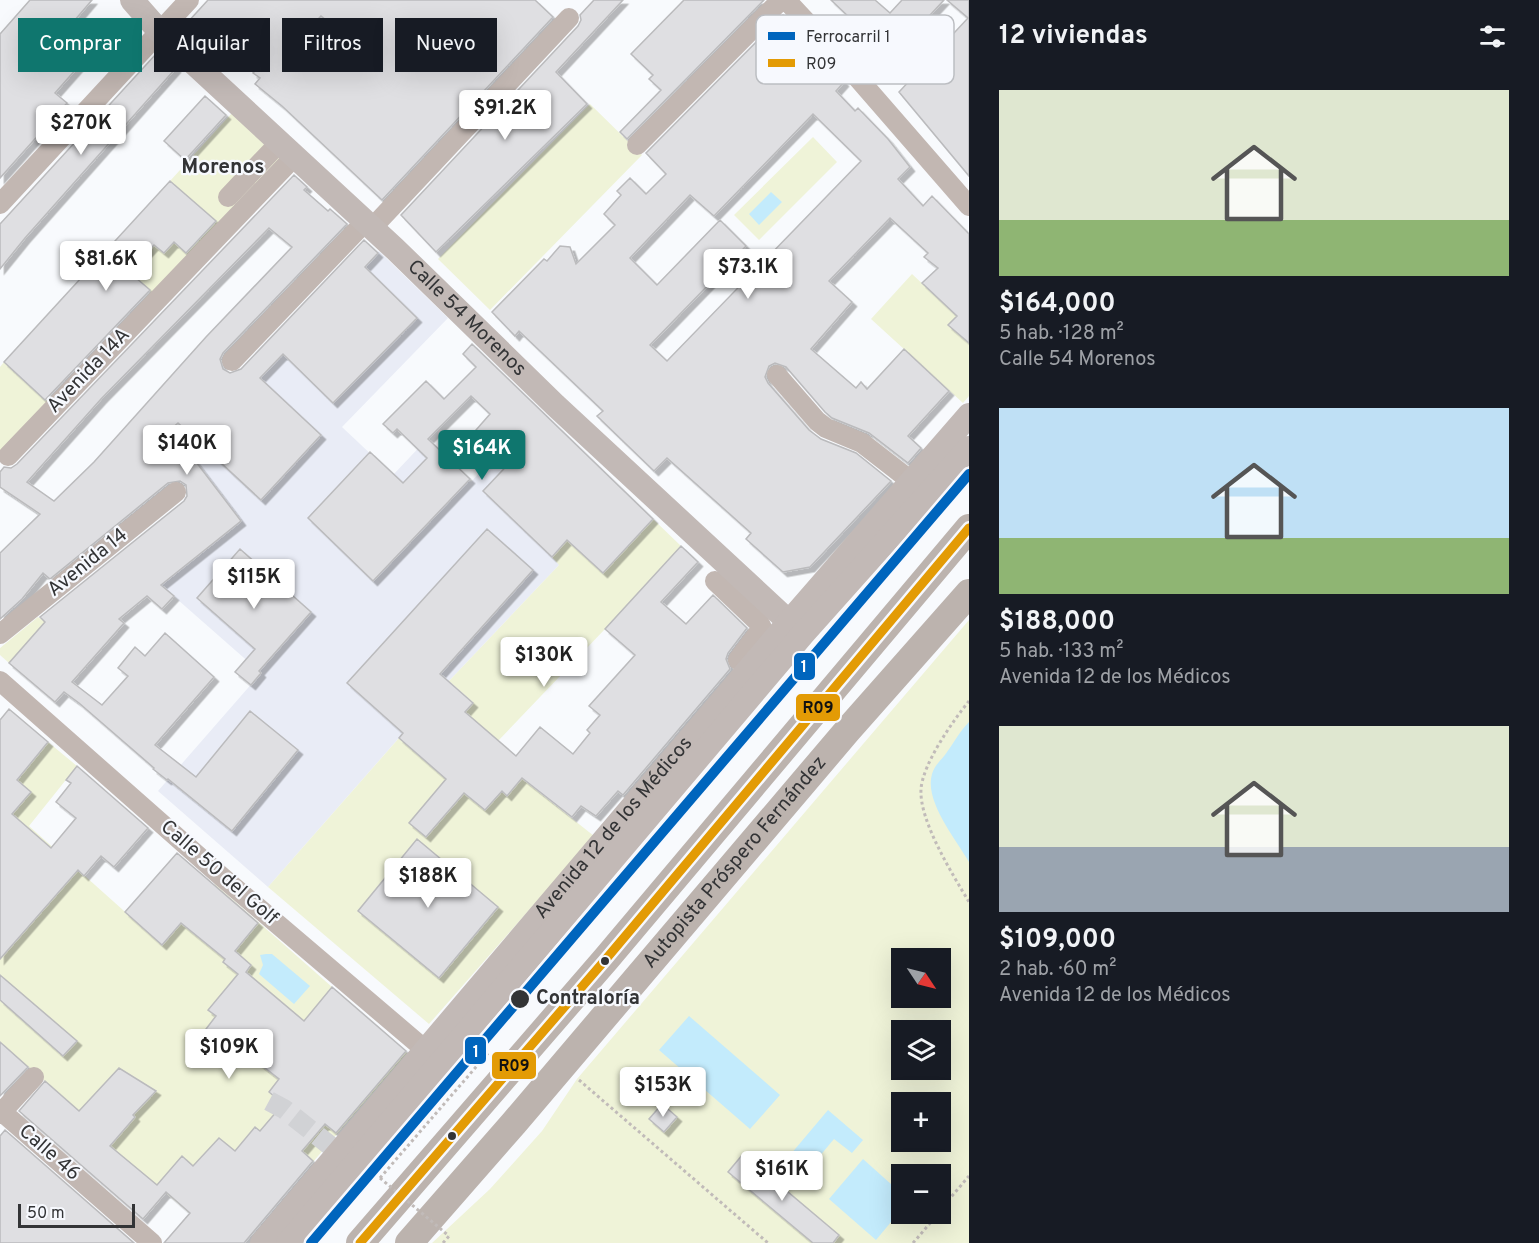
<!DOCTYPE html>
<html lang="es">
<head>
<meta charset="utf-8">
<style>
	body { margin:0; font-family:Overpass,sans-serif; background:#20242c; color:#f1f3f6; height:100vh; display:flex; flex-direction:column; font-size:22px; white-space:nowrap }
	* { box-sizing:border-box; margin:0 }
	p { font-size:20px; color:#9ea1a6 }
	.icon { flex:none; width:33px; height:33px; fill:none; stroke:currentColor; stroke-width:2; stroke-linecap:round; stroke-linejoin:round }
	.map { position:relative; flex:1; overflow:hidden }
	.panel { display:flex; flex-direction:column; background:#171b24; width:570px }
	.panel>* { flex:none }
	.guide { position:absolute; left:18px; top:18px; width:570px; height:54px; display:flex; gap:12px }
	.needle { width:39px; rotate:125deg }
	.controls { position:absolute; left:891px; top:948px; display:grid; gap:12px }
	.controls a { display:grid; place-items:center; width:60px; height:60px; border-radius:0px; background:#171b24; box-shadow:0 6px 24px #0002; font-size:30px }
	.scale { position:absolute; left:18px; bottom:15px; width:117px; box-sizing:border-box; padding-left:6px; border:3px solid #333436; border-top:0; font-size:16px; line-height:21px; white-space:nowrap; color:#333436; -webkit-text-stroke:4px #f7f9fe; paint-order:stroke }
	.price { position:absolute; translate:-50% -51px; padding:0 14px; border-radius:6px; background:#fff; color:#222; font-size:20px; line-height:39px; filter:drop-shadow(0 2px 3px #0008) }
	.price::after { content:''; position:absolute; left:50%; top:36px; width:18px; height:14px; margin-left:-9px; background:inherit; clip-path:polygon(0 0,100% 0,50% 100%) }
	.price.selected { background:#0f766e; color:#fff }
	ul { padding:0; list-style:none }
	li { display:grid; align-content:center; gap:12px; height:318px; padding:0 30px }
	li span { display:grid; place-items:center; height:186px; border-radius:0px; color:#555 }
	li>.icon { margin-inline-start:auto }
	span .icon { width:108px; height:108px; fill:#fffc; stroke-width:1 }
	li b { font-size:26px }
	h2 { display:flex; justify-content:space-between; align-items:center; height:72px; padding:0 30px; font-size:26px }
	.pill { padding:0 21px; border-radius:0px; background:#171b24; box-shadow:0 6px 24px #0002; font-size:21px; line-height:54px }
	.pill.selected { background:#0f766e; color:#fff }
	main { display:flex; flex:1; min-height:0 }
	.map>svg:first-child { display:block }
	.built { fill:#e9ecf6 }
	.green { fill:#eff3d8; fill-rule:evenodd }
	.water { fill:#c3ebfc }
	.building { fill:#dfdfe2; stroke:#bbbbbd; stroke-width:1.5; fill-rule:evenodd; filter:url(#shadow) }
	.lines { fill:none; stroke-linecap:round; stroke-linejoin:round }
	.minor-tunnel { stroke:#d1d2d5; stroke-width:20; stroke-dasharray:20 10; stroke-linecap:butt }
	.path { stroke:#c1bbb9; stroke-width:3; stroke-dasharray:3 3; stroke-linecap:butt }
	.minor { stroke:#c2b7b2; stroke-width:20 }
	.major { stroke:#c2b9b6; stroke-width:24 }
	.highway { stroke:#bcb3ae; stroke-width:28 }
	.path-bridge { stroke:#c1bbb9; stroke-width:3; stroke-dasharray:3 3; stroke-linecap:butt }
	.bus-1-casing { stroke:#f7f9fe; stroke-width:14 }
	.bus-1 { stroke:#e39b05; stroke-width:9 }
	.rail-1-casing { stroke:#f7f9fe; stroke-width:15 }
	.rail-1 { stroke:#0065bd; stroke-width:10 }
	.bus-dot { fill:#333436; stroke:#f7f9fe; stroke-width:2 }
	.labels { text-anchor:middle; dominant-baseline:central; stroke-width:4.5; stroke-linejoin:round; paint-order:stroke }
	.street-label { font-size:20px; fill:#333436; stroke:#f7f9fe }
	.stop-label { font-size:20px; font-weight:bold; fill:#333436; stroke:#f7f9fe; text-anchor:start }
	.neighbourhood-label { font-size:21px; font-weight:bold; fill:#333436; stroke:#f7f9fe }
	.key { fill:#f7f9fe; stroke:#bcbec2; stroke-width:1.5 }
	.key-label { font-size:16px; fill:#333436 }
	.line-badge { stroke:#f7f9fe; stroke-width:2 }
	.badge-label { font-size:16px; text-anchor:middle; font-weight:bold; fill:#fff }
	.pale-badge-label { font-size:16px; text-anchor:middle; font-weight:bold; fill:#111 }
</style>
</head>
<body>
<main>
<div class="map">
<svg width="969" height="1243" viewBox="0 0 969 1243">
	<defs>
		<filter id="shadow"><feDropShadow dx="4.5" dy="4.5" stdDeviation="0" flood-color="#0004"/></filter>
	</defs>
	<rect width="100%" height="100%" fill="#f8fafd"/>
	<path class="built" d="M379,251L448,318L342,427L393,475L427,439L471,482L538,408L550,420L483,491L560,564L449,681L268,887L158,791L261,673L161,585L204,550L189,453Z"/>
	<path class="green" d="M590,104L642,155L490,310L438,259Z
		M232,113L282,161L0,455V367L4,362L50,403L151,292L129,272L154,245L174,242L187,253L216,222L170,181Z
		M813,137L837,162L759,240L734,215Z
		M912,274L957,316L949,325L969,343V396L963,403L871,319Z
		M653,519L681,546L605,629L498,741L465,712L473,702L449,681L559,565L552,557L567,540L603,573Z
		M38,617L45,622L9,663L0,655V648Z
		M969,620V1243H432L490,1189L542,1131L577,1079ZM902,958H940V998H902ZM902,1030H940V1070H902ZM902,1102H940V1142H902ZM902,1174H940V1214H902Z
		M399,738L464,793L502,791L507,795L512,790L516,774L594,836L429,1024L268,887Z
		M48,742L77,766L29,826L161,944L215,884L407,1053L306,1170L256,1128L235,1151L219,1138L194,1166L225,1243L85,1125L89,1120L0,1042V801L13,813L31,792L17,780Z"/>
	<path class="water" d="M771,192L782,202L759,225L749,214Z
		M969,722V862C956,839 924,801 932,774C935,764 942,760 947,752C955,741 960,731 969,722Z
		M266,954H272L310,986L294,1004L259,974L263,965L260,955Z
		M689,1016L780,1095L750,1129L659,1050Z
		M828,1110L863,1140L852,1153L834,1139L803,1176L785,1161Z
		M863,1159L901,1193V1210L876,1240L829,1199Z"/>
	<path class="building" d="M30,0H92L63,34L78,39L85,59L55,93L67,103L0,178V34Z
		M208,0H535L553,17L382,200L282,106L255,84L260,78L253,73L255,71L232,52L227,58L187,23ZM321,16L340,31L320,55L300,38Z
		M594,0H623L556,72L587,104L436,252L401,215L578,26L581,20L580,15Z
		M684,0H764L627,139L620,132L661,90L649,79L653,75L631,54Z
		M831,0H875L890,13L902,0H944L879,70L857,48L869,36Z
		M947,0H969V176L899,92L968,18Z
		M783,15L792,24L789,27L844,82L836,91L855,111L858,108L888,139L910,167L898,179L923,206L932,196L969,234V343L948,325L957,316L922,283L938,268L924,257L928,253L890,218L829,281L852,302L811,349L856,388L861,382L867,389L904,349L949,391L908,436L921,448L908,463L869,433L832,418L825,412L786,367L775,363L769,366L765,377L768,383L809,430L821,439L856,453L891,481L810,567L783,572L746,539L751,533L667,458L654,471L597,416L603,411L519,331L515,336L492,312L544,259L547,261L560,246L570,247L576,264L615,225L604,214L621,195L617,191L630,178L646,194L666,174L646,153ZM813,114L861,161L667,361L650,345L746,246L720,220L657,285L630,258L690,195L714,216Z
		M156,54H159L176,68L25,238L0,269V224Z
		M205,96L226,115L185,160L164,141Z
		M294,175L307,187L304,190L328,211L330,209L347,224L223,353L220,359L223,369L230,373L241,369L364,240L378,253L365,267L417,318L333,403L283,354L260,378L321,435L261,500L178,423L171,429L241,521L161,585L174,596L162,609L147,596L119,619L124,623L72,682L102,705L128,676L118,668L135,647L145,656L165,633L214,677L155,745L196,777L250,711L298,750L232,831L168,779L167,780L153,769L154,768L79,703L64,692L55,702L9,663L45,622L40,617L184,501L187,496L186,485L180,481L168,483L50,579L43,573L22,599L0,619V553L40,514L0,487V472L4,467L11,468L17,464ZM269,228L292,247L206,337L94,462L54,501L27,482L101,399Z
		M170,181L216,221L186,253L174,242L164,253L154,245L129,272L150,290L45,400L4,362Z
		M472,344L653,519L603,573L567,540L552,557L483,491L517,455L492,433L480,448L469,438L490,414L471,396L428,439L470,479L373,581L308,518L370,452L403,483L427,458L397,429L393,433L383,424L426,381L444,399L476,367L463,354Z
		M487,529L533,570L440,674L473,703L465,712L516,756L540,727L573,754L590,733L587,730L600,715L589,706L635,655L605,629L681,546L698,562L661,602L686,624L713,595L747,628L728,653L726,659L730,669L623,795L618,791L596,816L581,806L572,817L522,778L507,796L502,791L485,810L464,793L426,837L409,823L446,779L399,738L403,733L347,683Z
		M240,549L311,612L259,671L261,673L251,685L235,672L255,649L197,598Z
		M9,709L48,742L17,780L31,792L12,814L51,848L76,818L56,802L71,783L66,780L77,766L148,828L114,867L101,856L84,876L78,870L0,959V720Z
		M417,839L498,907L439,978L358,911Z
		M177,853L258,923L235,951L251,965L246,972L304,1021L332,987L406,1051L336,1133L325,1124L302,1151L313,1161L244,1243H164L190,1213L166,1192L143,1219L19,1111L45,1081L79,1111L119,1068L156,1091L133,1115L135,1117L110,1146L157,1185L182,1156L193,1166L219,1138L235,1151L255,1127L260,1131L283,1104L269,1092L279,1079L224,1036L217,1045L203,1033L216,1016L208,1010L238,974L223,962L225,959L181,923L162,945L125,912Z
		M0,975L77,1041L63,1056L0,1000Z
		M0,1042L28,1067L0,1096Z
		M662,1104L677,1117L664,1132L649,1119Z
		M5,1130L134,1243H0V1136Z
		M743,1154L839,1235L833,1243H813L728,1172Z"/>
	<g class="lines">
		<path class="minor-tunnel" d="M269,1101L284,1109L333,1148"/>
		<path class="path" d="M969,701C953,721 923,763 921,789C919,821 953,875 969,902
			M579,1080L768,1243
			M380,1178L489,1052L479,1048
			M940,1210L969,1176
			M443,1243L449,1236
			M913,1243L938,1214"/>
		<path class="minor" d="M786,0L842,60L969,206
			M637,145L781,0
			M228,197L280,142
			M0,204L189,0
			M372,228L569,18
			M232,361L365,222
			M777,375L817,421L826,428L862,443L911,481
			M8,456L295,156
			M715,581L760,624L762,628L738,660
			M0,634L176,492
			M0,681L222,877L436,1059
			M0,1110L152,1243
			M0,1114L34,1077"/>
		<g class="major">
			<path id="s1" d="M132,0L160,32L395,249L555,405L801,633"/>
			<path id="s2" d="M262,1243L789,622L969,415"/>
			<path d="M288,1243L803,634L969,448"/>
		</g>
		<g class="highway">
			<path d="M360,1243L606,959L969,528"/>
			<path id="s3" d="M409,1243L514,1123L847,731L969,593"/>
		</g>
		<path class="path-bridge" d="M380,1178L449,1236"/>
		<defs>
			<path id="bus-1" d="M360,1243L606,959L969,528"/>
		</defs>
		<use href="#bus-1" class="bus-1-casing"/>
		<use href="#bus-1" class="bus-1"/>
		<defs>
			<path id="rail-1" d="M311,1243L969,474"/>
		</defs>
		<use href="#rail-1" class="rail-1-casing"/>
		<use href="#rail-1" class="rail-1"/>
	</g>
	<g class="bus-dot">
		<circle cx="605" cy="961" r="5"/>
		<circle cx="520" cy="999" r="10"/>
		<circle cx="452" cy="1136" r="5"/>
	</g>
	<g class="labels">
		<g class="street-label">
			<text stroke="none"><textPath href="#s1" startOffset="462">Calle 54 Morenos</textPath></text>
			<text transform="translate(89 371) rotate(-46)">Avenida 14A</text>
			<text transform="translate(88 563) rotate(-39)">Avenida 14</text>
			<text stroke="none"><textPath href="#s2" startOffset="544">Avenida 12 de los Médicos</textPath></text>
			<text stroke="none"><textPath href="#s3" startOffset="501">Autopista Próspero Fernández</textPath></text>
			<text transform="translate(219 873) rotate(41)">Calle 50 del Golf</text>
			<text transform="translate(49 1153) rotate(41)">Calle 46</text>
		</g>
		<g class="stop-label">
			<text x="536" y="999">Contraloría</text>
		</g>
		<g class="neighbourhood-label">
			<text x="223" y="167">Morenos</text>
		</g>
	</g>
	<rect x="756" y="15" width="198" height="69" rx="9" class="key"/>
	<rect x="768" y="32" width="27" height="8" fill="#0065bd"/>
	<rect x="768" y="59" width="27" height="8" fill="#e39b05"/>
	<g class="key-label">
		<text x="806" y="42">Ferrocarril 1</text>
		<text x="806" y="69">R09</text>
	</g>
	<g class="line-badge">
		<rect x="793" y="652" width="23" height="29" rx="6" fill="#0065bd"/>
		<rect x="795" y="693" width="46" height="29" rx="6" fill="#e39b05"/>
		<rect x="464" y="1036" width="23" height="29" rx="6" fill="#0065bd"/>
		<rect x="491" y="1051" width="46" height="29" rx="6" fill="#e39b05"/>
	</g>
	<g class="badge-label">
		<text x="804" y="672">1</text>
		<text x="476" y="1057">1</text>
	</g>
	<g class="pale-badge-label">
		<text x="818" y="713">R09</text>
		<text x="514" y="1071">R09</text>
	</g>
</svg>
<div class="controls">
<a><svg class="needle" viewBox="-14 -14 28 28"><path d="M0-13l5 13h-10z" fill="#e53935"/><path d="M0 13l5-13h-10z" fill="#9ea1a6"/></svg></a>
<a><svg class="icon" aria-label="layers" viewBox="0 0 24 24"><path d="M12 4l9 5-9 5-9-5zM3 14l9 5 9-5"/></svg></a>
<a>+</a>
<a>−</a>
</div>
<div class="scale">50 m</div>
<b class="price" style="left:505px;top:141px">$91.2K</b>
<b class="price" style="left:81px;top:156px">$270K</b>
<b class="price" style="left:106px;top:292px">$81.6K</b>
<b class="price" style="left:748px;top:300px">$73.1K</b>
<b class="price" style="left:187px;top:476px">$140K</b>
<b class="price selected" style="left:482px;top:481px">$164K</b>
<b class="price" style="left:254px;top:610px">$115K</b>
<b class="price" style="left:544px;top:688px">$130K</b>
<b class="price" style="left:428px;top:909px">$188K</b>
<b class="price" style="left:229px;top:1080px">$109K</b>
<b class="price" style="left:663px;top:1118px">$153K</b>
<b class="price" style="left:782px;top:1202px">$161K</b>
<div class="guide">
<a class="pill selected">Comprar</a>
<a class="pill">Alquilar</a>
<a class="pill">Filtros</a>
<a class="pill">Nuevo</a>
</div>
</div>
<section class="panel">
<h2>12 viviendas<svg class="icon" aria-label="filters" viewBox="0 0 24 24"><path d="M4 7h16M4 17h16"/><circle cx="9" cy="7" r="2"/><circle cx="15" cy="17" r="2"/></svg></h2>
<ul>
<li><span style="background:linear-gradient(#dfe7d0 70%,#8fb573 0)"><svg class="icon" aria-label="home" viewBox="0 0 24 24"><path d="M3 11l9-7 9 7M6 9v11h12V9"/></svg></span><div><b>$164,000</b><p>5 hab. · 128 m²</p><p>Calle 54 Morenos</p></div></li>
<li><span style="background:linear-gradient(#bfe0f5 70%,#8fb573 0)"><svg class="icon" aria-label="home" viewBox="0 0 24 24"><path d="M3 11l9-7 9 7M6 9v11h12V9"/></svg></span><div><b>$188,000</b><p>5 hab. · 133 m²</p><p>Avenida 12 de los Médicos</p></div></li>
<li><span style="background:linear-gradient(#dfe7d0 65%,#9aa5b1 0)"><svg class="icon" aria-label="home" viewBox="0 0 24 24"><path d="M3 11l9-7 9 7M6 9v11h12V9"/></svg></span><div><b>$109,000</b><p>2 hab. · 60 m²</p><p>Avenida 12 de los Médicos</p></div></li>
</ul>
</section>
</main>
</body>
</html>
